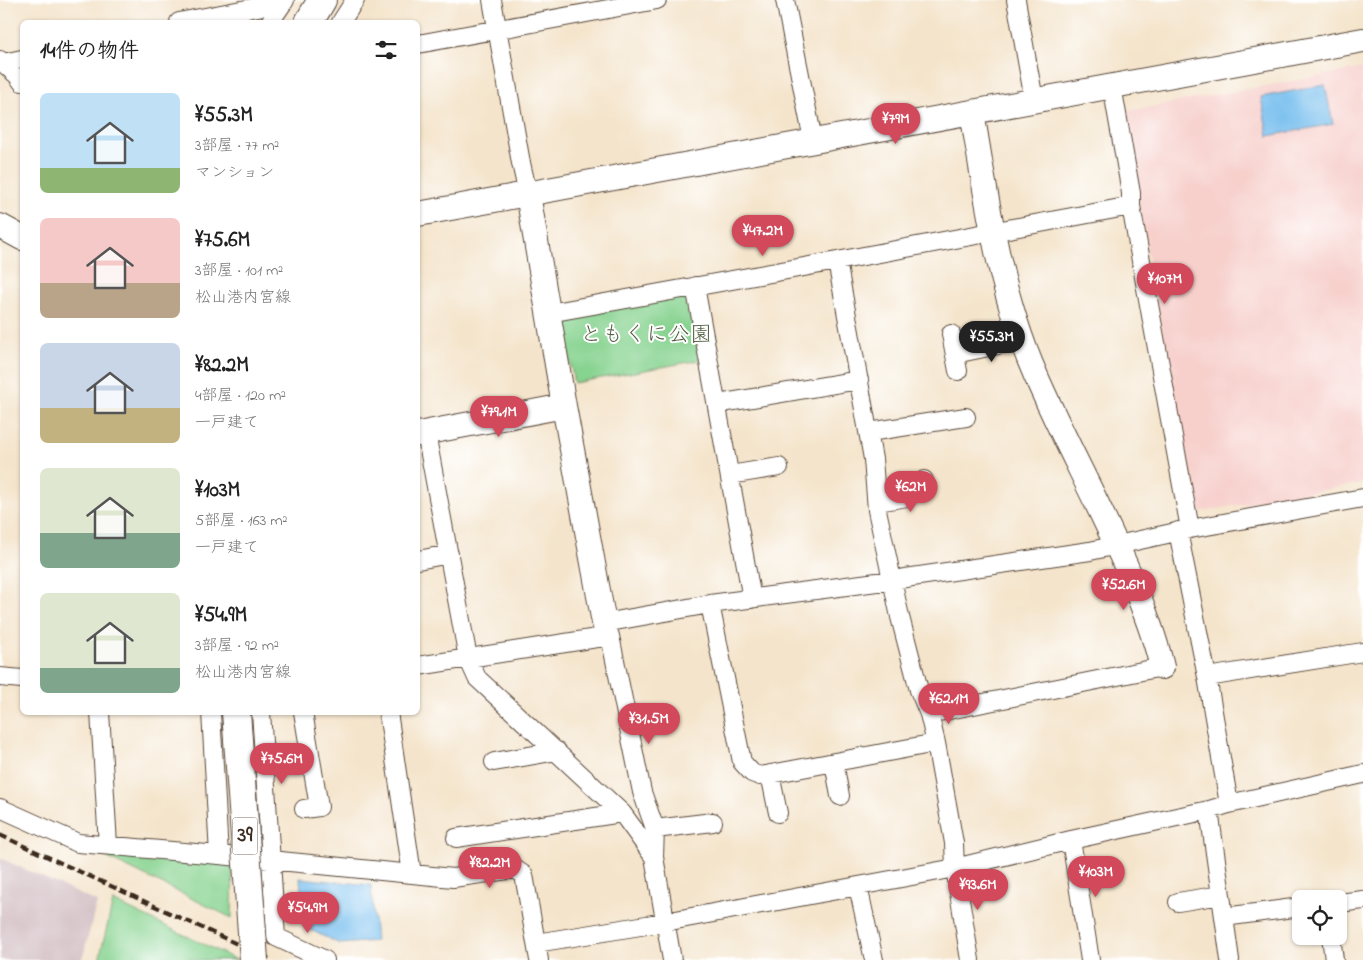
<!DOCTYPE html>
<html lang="ja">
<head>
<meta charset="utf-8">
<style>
	body { margin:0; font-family:"Indie Flower","Klee One",sans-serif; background:#f6f6f6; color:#222; height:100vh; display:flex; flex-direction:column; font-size:19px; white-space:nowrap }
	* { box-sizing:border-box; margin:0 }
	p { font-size:16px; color:#767676 }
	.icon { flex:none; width:28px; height:28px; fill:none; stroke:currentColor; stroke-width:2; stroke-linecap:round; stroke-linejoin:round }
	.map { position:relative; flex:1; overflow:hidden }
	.panel { position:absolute; left:20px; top:20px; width:400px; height:695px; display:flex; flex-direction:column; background:#fff; border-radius:8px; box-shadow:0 1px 4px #0004 }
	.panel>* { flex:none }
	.controls { position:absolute; left:1292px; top:890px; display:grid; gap:10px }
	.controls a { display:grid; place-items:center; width:55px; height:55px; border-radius:8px; background:#fff; box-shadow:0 1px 4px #0004; font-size:25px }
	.price { position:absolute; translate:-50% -42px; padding:0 11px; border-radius:18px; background:#d1495b; color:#fff; font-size:16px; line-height:32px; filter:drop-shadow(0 1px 2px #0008) }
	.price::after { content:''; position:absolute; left:50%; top:30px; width:15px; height:11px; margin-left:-8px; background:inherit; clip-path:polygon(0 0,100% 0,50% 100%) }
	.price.on { background:#222; color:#fff }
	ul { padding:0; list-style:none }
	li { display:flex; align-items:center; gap:15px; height:125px; padding:0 20px }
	li span { display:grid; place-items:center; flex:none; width:140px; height:100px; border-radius:8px; color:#555 }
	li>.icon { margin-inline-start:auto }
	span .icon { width:60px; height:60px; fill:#fffc; stroke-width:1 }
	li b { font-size:21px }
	h2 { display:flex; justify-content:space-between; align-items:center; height:60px; padding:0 20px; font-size:21px }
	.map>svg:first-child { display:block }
	.built { fill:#f7d0cc }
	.industrial { fill:#d2bec3 }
	.green { fill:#87d390; stroke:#617e57 }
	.water { fill:#76beee; stroke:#587486 }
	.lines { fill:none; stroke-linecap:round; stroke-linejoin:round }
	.street-casing { stroke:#574638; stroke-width:20 }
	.secondary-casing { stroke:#574638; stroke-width:26 }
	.primary-casing { stroke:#574638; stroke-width:30 }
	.street { stroke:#fff; stroke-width:18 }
	.secondary { stroke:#fff; stroke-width:24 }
	.primary { stroke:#fff; stroke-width:28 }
	.rail { stroke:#3b2a1e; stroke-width:4; stroke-dasharray:8 4; stroke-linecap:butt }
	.primary-bridge-casing { stroke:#574638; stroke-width:30; stroke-linecap:butt }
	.primary-bridge { stroke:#fff; stroke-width:28 }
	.labels { text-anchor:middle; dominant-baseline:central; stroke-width:4; stroke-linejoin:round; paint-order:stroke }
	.shield { fill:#fff; stroke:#766a62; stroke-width:1 }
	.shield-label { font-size:21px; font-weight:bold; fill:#3b2a1e }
	.park-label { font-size:22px; fill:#525d40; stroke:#fff }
</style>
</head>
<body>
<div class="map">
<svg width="1363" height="960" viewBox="0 0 1363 960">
	<rect width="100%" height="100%" fill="#fff"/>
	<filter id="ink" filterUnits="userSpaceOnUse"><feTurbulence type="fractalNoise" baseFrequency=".02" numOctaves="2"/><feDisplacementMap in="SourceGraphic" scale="10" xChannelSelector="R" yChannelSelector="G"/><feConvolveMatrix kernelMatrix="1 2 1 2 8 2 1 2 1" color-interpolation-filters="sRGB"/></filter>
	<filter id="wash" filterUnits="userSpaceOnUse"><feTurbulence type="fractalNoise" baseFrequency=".0096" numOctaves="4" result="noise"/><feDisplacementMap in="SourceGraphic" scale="20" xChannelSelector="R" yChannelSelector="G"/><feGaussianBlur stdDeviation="1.12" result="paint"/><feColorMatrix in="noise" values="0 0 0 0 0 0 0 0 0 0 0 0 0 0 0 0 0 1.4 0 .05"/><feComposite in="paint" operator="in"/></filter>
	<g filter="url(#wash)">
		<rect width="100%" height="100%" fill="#f4e4cb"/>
		<path class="built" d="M1363,68V483L1200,512L1194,507L1123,118L1128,111Z"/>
		<path class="industrial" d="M0,858L97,902L82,960H0Z"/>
		<path class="green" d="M682,296L690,302L700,360L574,383L563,324L568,317Z
			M85,847L233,859L232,918Z
			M113,901L237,960H99Z"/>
		<path class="water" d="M1325,85L1333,124L1268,136L1261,97Z
			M300,878L371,885L376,941L340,944L304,927Z"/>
	</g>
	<g filter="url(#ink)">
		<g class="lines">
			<defs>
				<path id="street" d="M492,0L521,163L528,194
					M785,0L813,140
					M1016,0L1034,100
					M179,22L284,2
					M270,22L285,0
					M341,22L355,0
					M418,44L657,0
					M0,60L18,76L22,82
					M3,63L22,59
					M1112,86L1131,193V206L1190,529
					M837,261L873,459L877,510L900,617L919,690L929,714L936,743L954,843L955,868L970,960
					M695,286L752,599
					M549,313L837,261L1131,206
					M951,334L958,371
					M955,354L1022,340
					M717,404L859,380
					M869,432L966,417
					M426,433L468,658L477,678L622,813L654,857
					M730,475L779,467
					M877,502L907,497L924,480
					M1178,531L1207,677L1229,804
					M418,560L449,554
					M710,604L742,762L752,773L760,776L936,743
					M418,666L610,636
					M0,677L22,679
					M1207,677L1363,652
					M100,712L108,845
					M211,712L219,855
					M261,712L276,937L325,960
					M303,712L319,807L304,809
					M388,712L412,874
					M929,714L1162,667
					M494,762L557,751
					M834,762L840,796
					M770,774L778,813
					M0,808L78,843L219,855L453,878L515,869L524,875L539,960
					M1209,810L1230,960
					M655,829L713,822
					M456,838L622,813
					M1071,840L1090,960
					M858,886L874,960
					M1178,902L1221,895
					M1339,903L1363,900
					M1224,917L1301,907
					M1331,936L1334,960
					M536,943L665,922L955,868L1071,840L1209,810L1229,804L1363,774
					M672,960L654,857L655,829L642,792L610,636L604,623L710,604L892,580L1090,551L1190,529L1363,498"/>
				<path id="secondary" d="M972,112C987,201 999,292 1036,376C1068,449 1107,518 1137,592C1147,617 1156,641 1162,667
					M528,194L564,406L604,623
					M418,214L1363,40
					M0,226L22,238
					M418,434L564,406"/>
				<path id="primary" d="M309,22L322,0"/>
			</defs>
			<use href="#street" class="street-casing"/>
			<use href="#secondary" class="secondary-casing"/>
			<use href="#primary" class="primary-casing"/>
			<use href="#street" class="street"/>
			<use href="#secondary" class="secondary"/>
			<use href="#primary" class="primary"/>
			<path class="rail" d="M0,835L272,960"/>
			<defs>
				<path id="primary-bridge" d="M236,712L254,960"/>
			</defs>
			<use href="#primary-bridge" class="primary-bridge-casing"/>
			<use href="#primary-bridge" class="primary-bridge"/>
		</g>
	</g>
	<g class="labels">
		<rect class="shield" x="232.5" y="817.5" width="25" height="37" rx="4"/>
		<g class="shield-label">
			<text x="245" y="836">39</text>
		</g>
		<g class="park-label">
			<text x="646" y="336">ともくに公園</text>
		</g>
	</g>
</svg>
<div class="controls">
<a><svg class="icon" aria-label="locate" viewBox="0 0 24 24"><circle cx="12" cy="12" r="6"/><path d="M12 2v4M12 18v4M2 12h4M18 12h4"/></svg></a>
</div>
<b class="price" style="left:896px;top:145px">¥79M</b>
<b class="price" style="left:763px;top:257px">¥47.2M</b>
<b class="price" style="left:1165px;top:305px">¥107M</b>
<b class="price on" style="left:992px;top:363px">¥55.3M</b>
<b class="price" style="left:499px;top:438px">¥79.1M</b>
<b class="price" style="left:911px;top:513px">¥62M</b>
<b class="price" style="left:1124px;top:611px">¥52.6M</b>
<b class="price" style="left:949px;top:725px">¥62.1M</b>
<b class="price" style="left:649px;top:745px">¥31.5M</b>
<b class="price" style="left:282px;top:785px">¥75.6M</b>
<b class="price" style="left:490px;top:889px">¥82.2M</b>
<b class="price" style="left:1096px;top:898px">¥103M</b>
<b class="price" style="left:978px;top:911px">¥93.6M</b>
<b class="price" style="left:308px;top:934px">¥54.9M</b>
<section class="panel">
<h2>14件の物件<svg class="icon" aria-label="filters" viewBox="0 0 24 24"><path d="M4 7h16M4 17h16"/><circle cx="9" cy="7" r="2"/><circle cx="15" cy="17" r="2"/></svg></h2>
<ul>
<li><span style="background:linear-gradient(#bfe0f5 75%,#8fb573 0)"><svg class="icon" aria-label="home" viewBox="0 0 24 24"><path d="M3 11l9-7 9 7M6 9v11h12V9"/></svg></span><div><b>¥55.3M</b><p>3部屋 · 77 m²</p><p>マンション</p></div></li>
<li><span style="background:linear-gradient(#f6c9c9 65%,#b9a48a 0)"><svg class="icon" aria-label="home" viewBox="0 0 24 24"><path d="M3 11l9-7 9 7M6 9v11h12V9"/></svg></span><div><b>¥75.6M</b><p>3部屋 · 101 m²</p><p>松山港内宮線</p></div></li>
<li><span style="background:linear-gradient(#c9d6e8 65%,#c2b280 0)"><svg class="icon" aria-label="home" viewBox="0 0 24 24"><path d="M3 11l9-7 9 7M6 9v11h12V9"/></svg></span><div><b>¥82.2M</b><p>4部屋 · 120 m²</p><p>一戸建て</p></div></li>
<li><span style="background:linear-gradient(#dfe7d0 65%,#7fa58c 0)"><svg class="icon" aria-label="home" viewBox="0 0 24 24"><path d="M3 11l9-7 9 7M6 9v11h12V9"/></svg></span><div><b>¥103M</b><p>5部屋 · 163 m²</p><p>一戸建て</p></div></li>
<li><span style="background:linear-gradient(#dfe7d0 75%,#7fa58c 0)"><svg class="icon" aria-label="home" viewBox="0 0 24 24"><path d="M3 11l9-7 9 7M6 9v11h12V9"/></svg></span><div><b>¥54.9M</b><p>3部屋 · 92 m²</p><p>松山港内宮線</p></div></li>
</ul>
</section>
</div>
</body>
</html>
